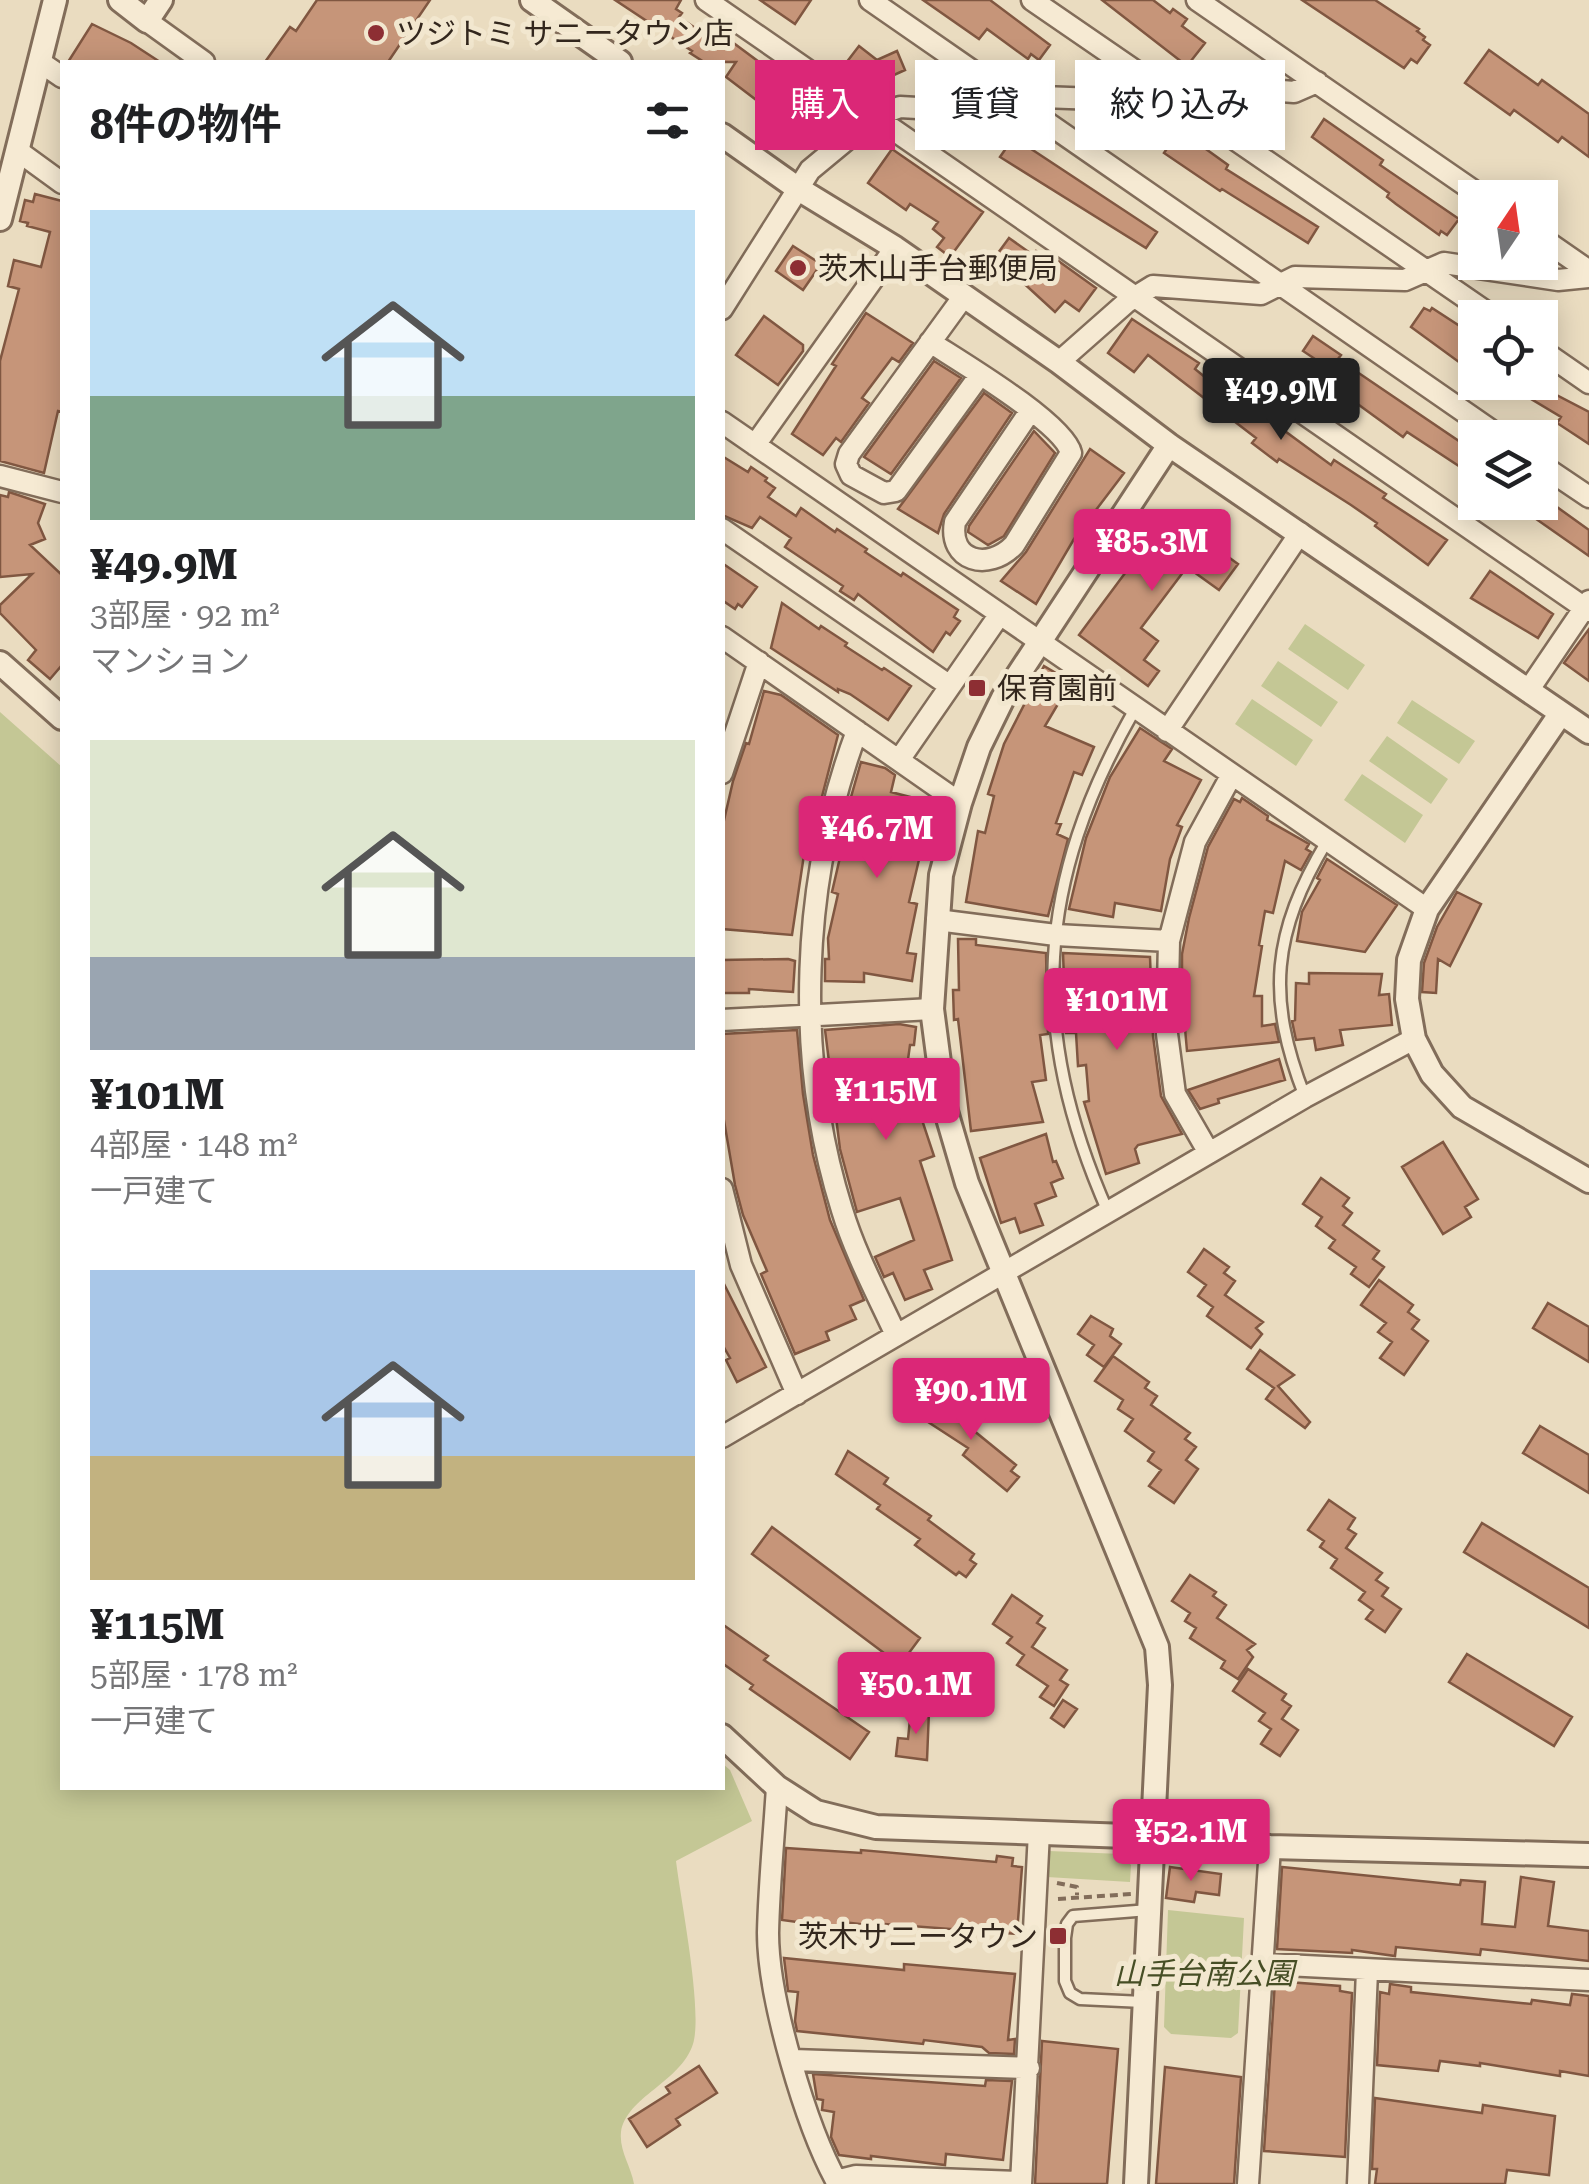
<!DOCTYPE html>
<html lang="ja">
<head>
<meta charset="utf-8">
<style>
	body { margin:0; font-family:"Roboto Serif","Noto Sans JP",serif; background:#f6f6f6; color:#202124; height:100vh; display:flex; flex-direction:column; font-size:38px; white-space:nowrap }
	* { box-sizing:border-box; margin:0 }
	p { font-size:32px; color:#757577 }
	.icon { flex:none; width:55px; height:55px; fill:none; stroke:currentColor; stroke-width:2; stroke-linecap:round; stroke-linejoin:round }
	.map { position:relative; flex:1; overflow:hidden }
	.details { position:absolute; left:60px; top:60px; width:665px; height:1730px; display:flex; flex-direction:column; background:#fff; border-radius:0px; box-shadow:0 5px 25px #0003 }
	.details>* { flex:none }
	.hud { position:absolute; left:755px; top:60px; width:682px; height:90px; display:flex; gap:20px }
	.needle { width:65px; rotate:13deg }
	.buttons { position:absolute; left:1458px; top:180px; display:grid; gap:20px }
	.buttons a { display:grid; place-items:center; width:100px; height:100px; border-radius:0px; background:#fff; box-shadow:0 5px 25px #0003; font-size:50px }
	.price { position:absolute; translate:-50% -85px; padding:0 22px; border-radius:10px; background:#db2777; color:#fff; font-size:32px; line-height:65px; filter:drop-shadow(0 2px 5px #0008) }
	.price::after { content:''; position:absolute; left:50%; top:60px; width:30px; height:22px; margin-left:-15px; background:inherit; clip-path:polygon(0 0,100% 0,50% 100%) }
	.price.selected { background:#222; color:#fff }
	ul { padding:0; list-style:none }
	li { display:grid; align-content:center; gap:20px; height:530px; padding:0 30px }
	li span { display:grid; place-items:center; height:310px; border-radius:0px; color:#555 }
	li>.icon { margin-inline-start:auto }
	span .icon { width:180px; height:180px; fill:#fffc; stroke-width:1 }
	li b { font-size:42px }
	h2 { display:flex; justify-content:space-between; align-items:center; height:120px; padding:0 30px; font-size:42px }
	.pill { padding:0 35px; border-radius:0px; background:#fff; box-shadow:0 5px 25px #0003; font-size:35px; line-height:90px }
	.pill.selected { background:#db2777; color:#fff }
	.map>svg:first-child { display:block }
	.green { fill:#c4c795 }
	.building { fill:#c69579; stroke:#805741; stroke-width:2.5 }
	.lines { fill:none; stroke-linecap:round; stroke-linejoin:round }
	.service-casing { stroke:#826d5a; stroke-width:15 }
	.minor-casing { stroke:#826d5a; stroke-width:25 }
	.tertiary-casing { stroke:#826d5a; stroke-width:28 }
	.path { stroke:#826d5a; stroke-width:4; stroke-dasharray:8 5; stroke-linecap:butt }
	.service { stroke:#f6ead3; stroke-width:10 }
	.minor { stroke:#f6ead3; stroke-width:20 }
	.tertiary { stroke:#f6ead3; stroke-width:22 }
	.poi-dot { fill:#8d2e33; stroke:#f2e7cf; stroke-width:4 }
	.labels { text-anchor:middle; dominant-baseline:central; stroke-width:10; stroke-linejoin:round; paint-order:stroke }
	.poi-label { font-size:30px; fill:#33271d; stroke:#f2e7cf; text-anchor:start }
	.park-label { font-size:30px; font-style:italic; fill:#464e25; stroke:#f2e7cf }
</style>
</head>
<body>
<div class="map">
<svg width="1589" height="2184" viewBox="0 0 1589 2184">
	<rect width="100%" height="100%" fill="#eadcc0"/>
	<path class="green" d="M1305,624L1365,665L1348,690L1288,649Z
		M1278,661L1338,702L1321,727L1261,686Z
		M1252,699L1313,740L1296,766L1235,724Z
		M1412,700L1475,741L1459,764L1397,723Z
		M0,712L62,767V1788H722L723,1764L730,1770L752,1821L676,1861C681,1902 703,2011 693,2044C681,2082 626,2097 621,2132C619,2151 631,2166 634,2184H0Z
		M1387,736L1448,779L1431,804L1369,761Z
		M1362,774L1423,815L1405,843L1344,800Z
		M1049,1851L1121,1854L1131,1865L1130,1882L1047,1877Z
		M1168,1910L1244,1918L1238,2033L1231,2038L1171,2034L1164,2027Z"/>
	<path class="building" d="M317,0H430L388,62H265L290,27L296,31Z
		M615,0H681L676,9L682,13L679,17L710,38L716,30L821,108L819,111L824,115L803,147L788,137L793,128L726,77L736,62H704L690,53L692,51Z
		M760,0H811L795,24Z
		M923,0H990L1050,45L1039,60L1031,54L1028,59L987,29L979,39Z
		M1102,0H1153L1170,13L1173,9L1187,19L1182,26L1205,43L1187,66Z
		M1302,0H1375L1419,29L1417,31L1425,37L1423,40L1430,45L1417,63L1411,59L1404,68Z
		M92,24L131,43L160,62H68Z
		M859,46L877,60L897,51L905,70L874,84L846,63Z
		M1489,50L1538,85L1542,80L1589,114V157L1562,137L1558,142L1514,110L1510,115L1465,83Z
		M1324,119L1383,160L1380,165L1459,219L1447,235L1441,231L1439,235L1396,204L1387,197L1389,193L1312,137Z
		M1185,134L1228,165L1226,169L1318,227L1308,243L1222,189L1220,191L1164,153L1176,135L1182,138Z
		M1011,141L1017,144L1019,141L1157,232L1146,248L1000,157Z
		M892,149L983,212L950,257L937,247L944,238L933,229L938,222L910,204L906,210L868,183Z
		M35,194L62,201V412L58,411L44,473L0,461V361L19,289L8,286L14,260L41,267L50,232L27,226L28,223L20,221L25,200L33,202Z
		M1009,238L1033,255L1036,251L1054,264L1057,260L1096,288L1079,311L1065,301L1055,312L1018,278L1023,271L998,253Z
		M793,246L821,264L803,290L776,271Z
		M1424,308L1430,311L1432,308L1475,336V359L1469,355L1463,365L1411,327Z
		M866,313L913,343L899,362L892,358L862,398L869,403L841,442L836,438L823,455L792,434L836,366L832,364Z
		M764,316L803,345V351L778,385L736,355Z
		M1132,319L1199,363L1195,369L1222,391L1225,387L1331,465L1334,460L1386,494L1383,498L1447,540L1428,565L1375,526L1377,523L1351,505L1279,459L1277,462L1252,443L1256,438L1148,355L1134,372L1108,353Z
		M1313,336L1341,355L1338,359L1475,452V462L1468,472L1407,432L1403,437L1348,397L1352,392L1323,373L1327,367L1303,351Z
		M934,361L961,378L891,474L864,457Z
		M1503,382H1552L1547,390L1589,412V444L1557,423L1561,417Z
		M984,393L1012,413L944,514L938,533L898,509Z
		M1034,431L1055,453L1004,536L988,545L968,532L969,526Z
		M1090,449L1124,473L1074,539L1036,604L1001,581L1026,552Z
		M722,456L748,472L751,467L767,478L765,481L775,488L768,497L796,516L801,508L835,532L837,529L867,549L865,552L901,576L903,573L958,610L954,617L960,621L950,635L946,632L933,652L858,594L854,600L840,591L843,586L785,547L791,538L760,517L752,528L722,515Z
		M9,492L45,504L38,523L45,539L30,545L62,575V665L50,679L28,660L36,650L0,613V605L32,574L0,577V495L8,497Z
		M1512,502H1550L1589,530V556Z
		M1169,514L1238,564L1219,590L1187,567L1141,628L1158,641L1144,660L1159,671L1148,686L1079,635Z
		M722,563L757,587L742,607L738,604L735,609L722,600Z
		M1490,571L1553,614L1538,638L1471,598Z
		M782,603L819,629L821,626L847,643L845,646L882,670L884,668L911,686L888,720L850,694L838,689V692L771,648Z
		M1589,629V681L1564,663Z
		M1044,666L1071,682L1045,726L1094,747L1082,775L1074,772L1056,823L1061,824L1057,834L1068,839L1048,916L966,902L978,831L985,833L994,796L988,794L1004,744Z
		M764,691L781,695L838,735L820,804L813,803L803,847L805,848L792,935L722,929V829L733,781L746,743L749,744Z
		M1140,728L1172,749L1164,761L1201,780L1177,825L1182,827L1170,859L1161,911L1115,903L1113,917L1069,909L1086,838L1110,777Z
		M861,762L885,768L895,775L891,792L937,804L930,831L926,830L909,902L917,904L907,953L916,954L912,981L864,973V982L825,981V959H829L828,938L838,894L832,892L844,840L841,839L847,811Z
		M1242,798L1268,816L1267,820L1309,844L1306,849L1311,852L1301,870L1285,861L1273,913L1265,911L1259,945L1262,946L1254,996H1262V1026L1275,1024L1279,1042L1187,1051L1182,994V954L1189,918L1208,847L1234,799L1240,802Z
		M1327,859L1397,905L1365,952L1297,941L1302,912L1320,880L1317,878Z
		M1457,892L1481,904L1450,966L1438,959L1436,993L1422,992L1424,963L1437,927Z
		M958,939H976V945L1046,953L1048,1034L1040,1035L1046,1080L1032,1082L1043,1122L971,1131L958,1019L954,1020L953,990H959Z
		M1063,953L1150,957L1153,1036L1161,1096L1182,1134L1138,1145L1135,1149L1139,1163L1106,1174L1084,1102L1089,1101L1086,1065L1078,1066L1076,1033H1066Z
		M788,959L795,961L793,992L749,989V993H722V960Z
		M1309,973L1382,974L1379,995L1389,994L1392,1025L1340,1030L1343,1045L1316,1050L1314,1038L1296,1040L1292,1021L1295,1020L1296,983L1309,984Z
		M899,1024L916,1027L914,1045H910L904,1088L916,1085L922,1120L934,1156L920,1161L952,1260L924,1270L932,1289L905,1300L893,1273L884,1277L875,1257L914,1240L900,1198L857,1212L840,1149L825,1030Z
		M797,1030L803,1094L813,1155L830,1220L864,1300L850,1306L856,1319L826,1332L829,1340L795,1354L761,1274L767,1271L743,1215L735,1185L722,1109V1034Z
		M1279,1059L1285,1080L1218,1099L1219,1103L1200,1109L1188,1090Z
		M1046,1134L1053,1162L1056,1161L1063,1178L1051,1183L1056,1196L1035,1204L1043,1225L1020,1233L1015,1218L1001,1223L980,1158Z
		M1443,1142L1478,1199L1465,1207L1471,1217L1443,1234L1402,1167Z
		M1321,1178L1349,1198L1343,1206L1352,1213L1343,1225L1379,1251L1373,1259L1384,1267L1369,1287L1351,1274L1356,1267L1329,1248L1335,1240L1316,1226L1322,1217L1303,1204Z
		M1204,1249L1229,1267L1224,1273L1235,1281L1225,1295L1263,1322L1256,1328L1262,1334L1251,1348L1207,1316L1213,1307L1198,1296L1206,1285L1188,1272Z
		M722,1280L766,1367L737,1382L726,1360L730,1358L722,1344Z
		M1379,1280L1413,1305L1408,1312L1419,1320L1412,1329L1428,1341L1404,1375L1380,1358L1392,1342L1378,1332L1386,1323L1361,1305Z
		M1548,1303L1589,1327V1362L1533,1328Z
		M1091,1316L1113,1329L1110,1336L1121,1344L1104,1367L1087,1355L1094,1345L1078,1334Z
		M1260,1350L1294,1375L1278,1386L1310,1422L1305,1428L1266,1399L1274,1388L1247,1369Z
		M1113,1356L1149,1382L1145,1388L1157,1396L1151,1405L1190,1433L1185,1439L1196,1447L1186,1460L1198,1469L1174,1503L1149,1486L1161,1470L1148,1461L1154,1452L1125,1431L1133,1419L1118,1409L1123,1400L1095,1381Z
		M937,1398L969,1419L967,1423L973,1430L1016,1465L1011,1471L1019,1477L1007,1491L963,1455L968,1448L922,1418L925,1415L920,1412Z
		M1540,1426L1589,1455V1493L1523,1453Z
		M848,1451L888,1478L884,1484L931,1516L928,1520L974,1554L970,1560L976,1564L966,1577L959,1572L956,1575L915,1545L920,1539L877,1509L880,1505L836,1474Z
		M1329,1500L1355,1518L1348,1529L1356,1534L1346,1548L1382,1573L1376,1580L1388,1588L1382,1596L1401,1609L1385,1632L1366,1619L1373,1610L1359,1600L1365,1592L1331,1568L1337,1559L1320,1547L1324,1541L1308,1530Z
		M1482,1523L1589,1588V1628L1464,1552Z
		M772,1527L920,1638L900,1665L752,1554Z
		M1190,1575L1216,1592L1213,1596L1226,1605L1217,1618L1255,1644L1247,1650L1253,1657L1238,1679L1221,1668L1225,1661L1190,1638L1196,1628L1185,1621L1190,1613L1172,1601Z
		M1012,1595L1042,1616L1037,1623L1045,1628L1032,1647L1067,1670L1060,1680L1068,1685L1054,1706L1040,1697L1048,1686L1017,1665L1024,1655L1007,1643L1012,1637L993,1624Z
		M722,1624L768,1656L764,1660L869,1732L850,1759L750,1689L753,1685L722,1663Z
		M1467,1654L1572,1717L1554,1746L1449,1682Z
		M1248,1669L1286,1694L1282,1700L1291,1706L1282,1719L1298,1730L1280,1756L1261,1744L1271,1729L1259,1721L1265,1713L1233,1691Z
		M1063,1700L1077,1709L1064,1727L1051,1718Z
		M911,1709L929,1711L927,1760L896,1756L898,1738L908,1739Z
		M786,1848L861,1853V1850L996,1862L997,1856L1013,1858L1012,1866L1022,1867L1017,1934L885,1924V1927L850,1923L849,1929L782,1920Z
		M1170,1867L1221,1874L1219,1895L1196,1892L1194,1902L1166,1898Z
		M1282,1867L1460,1885L1461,1880L1485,1882L1482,1924L1515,1927L1521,1877L1554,1882L1548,1926L1589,1931V1961L1481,1949L1480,1955L1396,1947L1395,1956L1352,1950V1953L1277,1949Z
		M784,1958L904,1970V1964L1015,1974L1008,2040L1015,2039L1014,2054L989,2053L982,2047L924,2040L923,2044L797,2031L795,2021L798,1992L788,1991Z
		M1275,1981L1340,1986V1991L1352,1993L1345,2157L1264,2151Z
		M1390,1984L1411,1987V1992L1531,2004L1532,2000L1570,2005L1572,1994L1589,1996V2076L1560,2071V2076L1480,2063V2066L1440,2061L1438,2071L1377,2065L1380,1992L1389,1994Z
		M1042,2041L1118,2049L1107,2184H1035Z
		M699,2066L717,2093L676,2119L680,2125L647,2147L629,2119L670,2093L666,2087Z
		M1165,2067L1241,2077L1234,2184H1156Z
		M813,2074L985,2086L986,2080L1012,2081L1003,2160L946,2154L945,2165L871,2156V2159L839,2155L831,2137L834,2112L822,2110L823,2100L817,2099Z
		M1375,2098L1482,2113L1483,2105L1555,2116L1549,2175L1507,2170L1505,2184H1375L1377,2169H1372Z"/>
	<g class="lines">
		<defs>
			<path id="service" d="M1305,1097C1266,997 1272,933 1327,841
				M1108,1212C1027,1028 1036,883 1135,709
				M1143,2002L1080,1999L1070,1993L1065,1981V1938L1067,1924L1073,1916L1149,1910"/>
			<path id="minor" d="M706,0L1589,611
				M870,0L1502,438
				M1032,0L1495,318
				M1197,0L1484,198
				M147,21L204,62
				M40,62L62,77
				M18,151L62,183
				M1540,237L1589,271
				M964,296L849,454L846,464L851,475L884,493L896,491L980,375
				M722,309L810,170L874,117L900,107L1005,113L1042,97L1152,101L1190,84L1294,92L1317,82
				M930,342C959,361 1064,423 1071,453L1014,545C988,572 948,561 955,522L1031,410
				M1540,349L1589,383
				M1059,362L1127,302L1153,286L1261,294L1295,277L1405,280L1444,263L1558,280L1589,277
				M722,422L1427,909
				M755,445L895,248
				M1540,464L1589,497
				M0,476L62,492
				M722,529L950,686
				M722,637L960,803
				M1528,691L1589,601
				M857,731C801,881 794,1057 842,1210C855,1253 877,1294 896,1335
				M1167,731L1300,533
				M899,760L1000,614
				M722,773L759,662
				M937,920L1056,935L1169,941
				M722,1020L932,1009
				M1209,1153L1175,1094L1167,1034L1169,941L1195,842L1231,776
				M722,1189L741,1265L797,1394
				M722,1437L1305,1097L1414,1039
				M777,1787C774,1836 769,1885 768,1933C768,1998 806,2127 838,2184
				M1263,1964L1589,1980
				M793,2060L1029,2068
				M836,2181L856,2176L1021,2182
				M1021,2184L1039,1832
				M1248,2184L1270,1847
				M1358,2184L1367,1971"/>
			<path id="tertiary" d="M120,0L147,21L161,0
				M532,0L620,62
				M722,135L797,188L895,248L1059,362L1169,445L1589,732
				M0,219L55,0
				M0,663L62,718
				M1561,713L1427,909L1409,960L1407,999L1414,1039L1432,1074L1462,1107L1589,1181
				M722,1736L777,1787L816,1812L876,1827L1127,1836L1270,1847L1589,1855
				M1136,2184L1160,1685L1157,1647L967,1183L945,1108L932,1009L941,875L960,803L979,747L1003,698L1169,445"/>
		</defs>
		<use href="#service" class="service-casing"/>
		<use href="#minor" class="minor-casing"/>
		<use href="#tertiary" class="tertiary-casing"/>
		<path class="path" d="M1057,1883L1077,1887V1895
			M1058,1899L1131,1894"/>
		<use href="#service" class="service"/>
		<use href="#minor" class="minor"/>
		<use href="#tertiary" class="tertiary"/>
	</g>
	<g class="poi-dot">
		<circle cx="376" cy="33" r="10"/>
		<circle cx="798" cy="268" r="10"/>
		<rect x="967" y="678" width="20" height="20" rx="5"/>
		<rect x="1048" y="1926" width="20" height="20" rx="5"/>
	</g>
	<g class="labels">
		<g class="poi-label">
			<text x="396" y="33">ツジトミ サニータウン店</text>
			<text x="818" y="268">茨木山手台郵便局</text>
			<text x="997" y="688">保育園前</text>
			<text x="1038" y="1936" text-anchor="end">茨木サニータウン</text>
		</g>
		<g class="park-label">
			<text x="1204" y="1973">山手台南公園</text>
		</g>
	</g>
</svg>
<div class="buttons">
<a><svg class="needle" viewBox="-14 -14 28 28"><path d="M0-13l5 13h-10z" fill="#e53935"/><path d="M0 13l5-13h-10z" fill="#757577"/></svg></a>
<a><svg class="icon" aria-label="locate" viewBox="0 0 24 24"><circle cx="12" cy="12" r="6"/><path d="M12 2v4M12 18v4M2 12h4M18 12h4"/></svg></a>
<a><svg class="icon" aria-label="layers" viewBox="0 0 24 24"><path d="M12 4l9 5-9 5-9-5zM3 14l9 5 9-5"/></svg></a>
</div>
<b class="price selected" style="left:1281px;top:443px">¥49.9M</b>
<b class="price" style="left:1152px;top:594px">¥85.3M</b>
<b class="price" style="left:877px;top:881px">¥46.7M</b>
<b class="price" style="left:1117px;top:1053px">¥101M</b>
<b class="price" style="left:886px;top:1143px">¥115M</b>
<b class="price" style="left:971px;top:1443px">¥90.1M</b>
<b class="price" style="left:916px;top:1737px">¥50.1M</b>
<b class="price" style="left:1191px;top:1884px">¥52.1M</b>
<div class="hud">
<a class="pill selected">購入</a>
<a class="pill">賃貸</a>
<a class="pill">絞り込み</a>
</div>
<section class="details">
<h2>8件の物件<svg class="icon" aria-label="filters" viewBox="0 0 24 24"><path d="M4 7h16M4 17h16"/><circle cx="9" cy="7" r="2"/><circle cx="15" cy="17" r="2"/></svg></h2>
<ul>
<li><span style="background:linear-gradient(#bfe0f5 60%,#7fa58c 0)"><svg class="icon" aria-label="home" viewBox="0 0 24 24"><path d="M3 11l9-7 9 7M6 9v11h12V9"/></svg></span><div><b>¥49.9M</b><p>3部屋 · 92 m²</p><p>マンション</p></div></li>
<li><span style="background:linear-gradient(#dfe7d0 70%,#9aa5b1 0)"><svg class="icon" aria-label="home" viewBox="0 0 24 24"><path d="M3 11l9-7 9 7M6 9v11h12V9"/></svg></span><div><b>¥101M</b><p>4部屋 · 148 m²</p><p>一戸建て</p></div></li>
<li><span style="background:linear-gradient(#a9c7e8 60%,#c2b280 0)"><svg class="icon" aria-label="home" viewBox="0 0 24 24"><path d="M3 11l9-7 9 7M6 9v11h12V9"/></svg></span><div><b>¥115M</b><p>5部屋 · 178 m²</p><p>一戸建て</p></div></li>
</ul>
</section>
</div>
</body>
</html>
